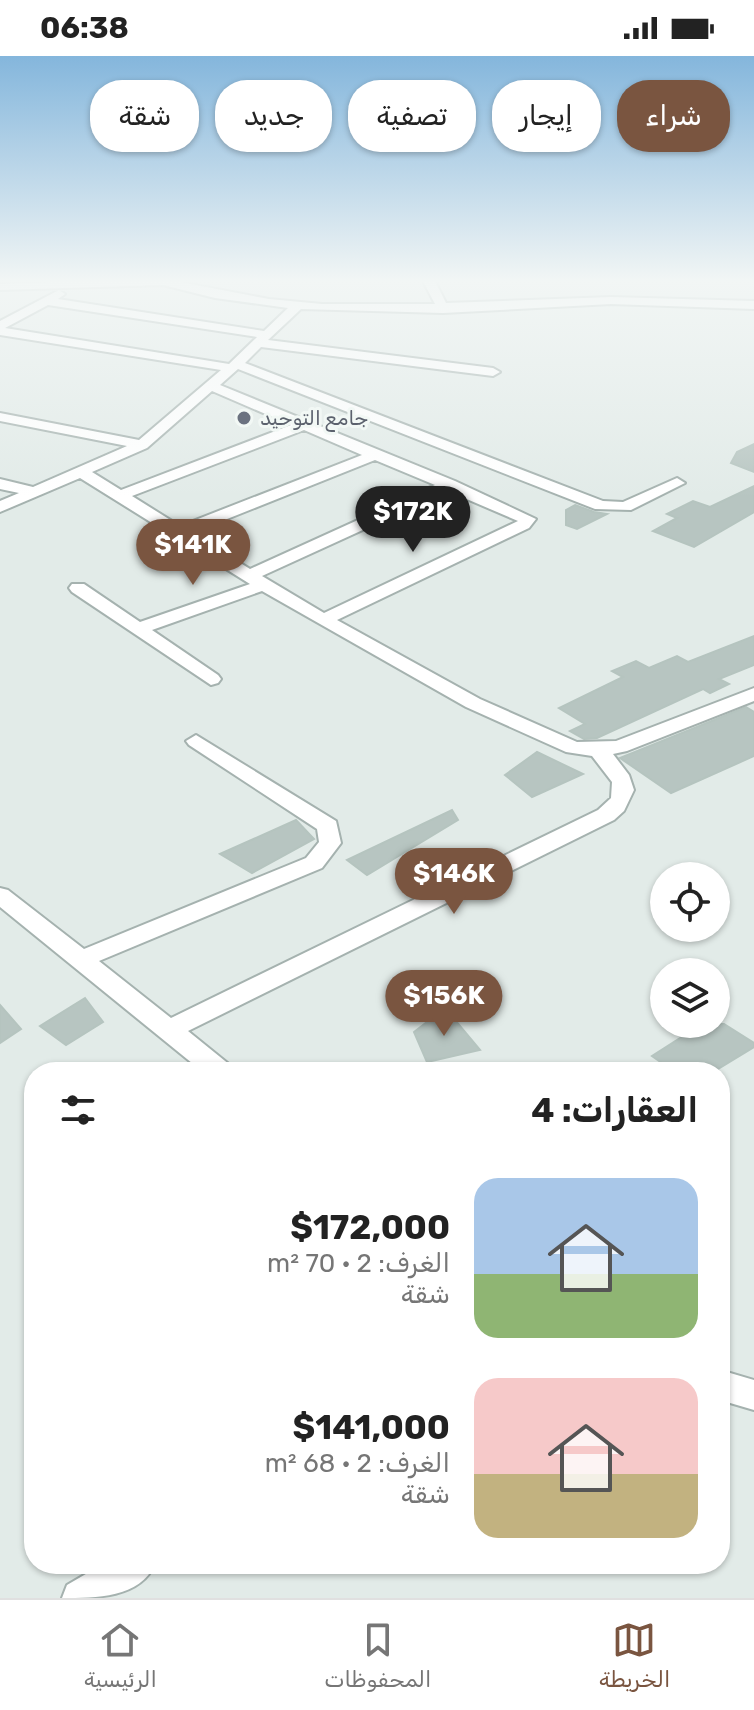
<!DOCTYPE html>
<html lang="ar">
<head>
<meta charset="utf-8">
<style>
	body { margin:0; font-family:Rubik,"Noto Naskh Arabic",sans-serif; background:#f6f6f6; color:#222; direction:rtl; height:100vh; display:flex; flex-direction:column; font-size:30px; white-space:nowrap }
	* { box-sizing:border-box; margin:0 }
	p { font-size:26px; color:#767676 }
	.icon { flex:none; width:44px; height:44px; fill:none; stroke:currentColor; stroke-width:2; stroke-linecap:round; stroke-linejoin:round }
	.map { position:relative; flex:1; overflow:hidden; direction:ltr }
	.details { position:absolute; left:24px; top:1006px; width:706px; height:512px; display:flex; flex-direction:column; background:#fff; border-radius:32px; box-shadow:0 2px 6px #0004; direction:rtl }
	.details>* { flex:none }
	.banner { position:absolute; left:24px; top:24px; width:706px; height:72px; direction:rtl; display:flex; gap:16px }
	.fabs { position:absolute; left:650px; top:806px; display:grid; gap:16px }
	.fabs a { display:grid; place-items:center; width:80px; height:80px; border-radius:50%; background:#fff; box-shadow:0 2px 6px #0004; font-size:40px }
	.price { position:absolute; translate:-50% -68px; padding:0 18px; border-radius:28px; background:#7a5540; color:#fff; font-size:26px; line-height:52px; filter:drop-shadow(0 2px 4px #0008) }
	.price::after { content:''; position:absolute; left:50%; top:48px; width:24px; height:18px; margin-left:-12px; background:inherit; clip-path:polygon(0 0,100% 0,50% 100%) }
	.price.active { background:#222; color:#fff }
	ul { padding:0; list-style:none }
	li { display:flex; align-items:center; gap:24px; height:200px; padding:0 32px }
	li span { display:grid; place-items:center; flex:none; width:224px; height:160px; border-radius:24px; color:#555 }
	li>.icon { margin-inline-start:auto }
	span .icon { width:96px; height:96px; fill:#fffc; stroke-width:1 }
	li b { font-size:34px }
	h2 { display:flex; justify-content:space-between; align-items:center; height:96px; padding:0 32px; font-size:34px }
	.chip { padding:0 28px; border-radius:32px; background:#fff; box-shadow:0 2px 6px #0004; font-size:28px; line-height:72px }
	.chip.active { background:#7a5540; color:#fff }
	.status { display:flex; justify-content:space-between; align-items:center; height:56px; padding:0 40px; background:#fff; direction:ltr }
	.status svg { height:22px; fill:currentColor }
	.dock { display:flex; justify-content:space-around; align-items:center; height:112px; border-top:2px solid #e0e0e0; background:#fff; font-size:22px; color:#767676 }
	.dock a { display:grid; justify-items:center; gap:4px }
	.dock .active { color:#7a5540 }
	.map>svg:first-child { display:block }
	.building { fill:#b7c5c1; stroke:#b5c4bf; stroke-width:2 }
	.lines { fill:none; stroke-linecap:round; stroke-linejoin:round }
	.minor-casing { stroke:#a5b2af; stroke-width:4 }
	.minor { fill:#fff; fill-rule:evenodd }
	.worship-dot { fill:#6b7280; stroke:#f2f8f5; stroke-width:3 }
	.labels { text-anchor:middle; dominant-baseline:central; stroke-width:6; stroke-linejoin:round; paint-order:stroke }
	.far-worship-label { font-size:20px; fill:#5b616d; stroke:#f2f8f5; text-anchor:start }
</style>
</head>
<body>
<div class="status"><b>06:38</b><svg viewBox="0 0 49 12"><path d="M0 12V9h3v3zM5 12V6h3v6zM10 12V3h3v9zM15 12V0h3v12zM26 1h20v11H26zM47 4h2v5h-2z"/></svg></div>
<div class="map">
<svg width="754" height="1542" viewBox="0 0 754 1542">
	<rect width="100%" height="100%" fill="#e2ebe8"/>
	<path class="building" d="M754,388V416L731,407L737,396Z
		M754,430V456L694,491L653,475L677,462L667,458L693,445L710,451Z
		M575,449L594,456L607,458L577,473L566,469V454Z
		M754,580V609L719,623L729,628L710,637L703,633L597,682L584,683L570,675L585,668L559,652L623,621L612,615L636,605L649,612L677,600L688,606Z
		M746,651L754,656V700L671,737L620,702Z
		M537,696L583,718L532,741L505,719Z
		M452,754L458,764L367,819L347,804Z
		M296,764L314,783L252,817L220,798Z
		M85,942L103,966L66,989L40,970Z
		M0,949L21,973L0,987Z
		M445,952L480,994L427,1006L414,976Z
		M702,968H724L754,987V991L713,1016H675L652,1000Z"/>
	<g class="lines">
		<defs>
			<path id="minor" d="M78,225H175L269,243L322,248H435L423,225H435L446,247L611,241L754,245V253L611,248L443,257L301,253L268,284L493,312L500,316L493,320L261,291L245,307L603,445L623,446L677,422L685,427L631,454L595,453L238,313L220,329L455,425L536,463L529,472L337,564L480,643L577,686L616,685L754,632V645L627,695L613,698L629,719L634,734L624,755L614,764L188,975L230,1009L234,1016H203L0,851V832L8,834L84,893L306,802L319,786L317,773L189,689L186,685L196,679L336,765L341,787L322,812L99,905L171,962L598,754L611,742L612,726L592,700L566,696L466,651L262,535L152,574L218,619L221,623L218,627L211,629L72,536L69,532L72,528H84L140,566L250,528L80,422L0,456V445L19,437L0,433V423L33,431L127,390L0,365V357L139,384L221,314L0,279V265L59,234L65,238L58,243L264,275L288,252L215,242L163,229L0,234V228ZM48,249L257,281L229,308L5,272ZM212,335L291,369L121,434L92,416L147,392ZM304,374L362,399L180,470L132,440ZM375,404L435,429L250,513L192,477ZM448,435L518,465L324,557L262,520Z
				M720,1314L754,1324V1354L720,1344Z
				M103,1508H155C140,1542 96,1542 62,1542L67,1529Z"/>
		</defs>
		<use href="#minor" class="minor-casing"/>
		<use href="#minor" class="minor"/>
	</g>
	<linearGradient id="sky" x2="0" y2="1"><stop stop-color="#84b6dc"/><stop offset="0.51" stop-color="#f2f6f5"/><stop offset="1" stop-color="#f2f6f5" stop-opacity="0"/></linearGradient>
	<rect width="754" height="441" fill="url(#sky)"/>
	<circle class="worship-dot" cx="244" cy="362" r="8"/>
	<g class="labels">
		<g class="far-worship-label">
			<text x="260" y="362">جامع التوحيد</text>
		</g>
	</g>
</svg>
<div class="fabs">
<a><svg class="icon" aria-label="locate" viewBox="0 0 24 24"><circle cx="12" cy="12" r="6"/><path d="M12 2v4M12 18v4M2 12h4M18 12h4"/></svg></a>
<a><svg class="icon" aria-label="layers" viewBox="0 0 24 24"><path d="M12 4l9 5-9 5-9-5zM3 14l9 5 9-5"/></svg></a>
</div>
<b class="price active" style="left:413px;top:498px">$172K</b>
<b class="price" style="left:193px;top:531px">$141K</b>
<b class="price" style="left:454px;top:860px">$146K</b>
<b class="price" style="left:444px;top:982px">$156K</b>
<div class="banner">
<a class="chip active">شراء</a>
<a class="chip">إيجار</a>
<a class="chip">تصفية</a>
<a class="chip">جديد</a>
<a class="chip">شقة</a>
</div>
<section class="details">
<h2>العقارات: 4<svg class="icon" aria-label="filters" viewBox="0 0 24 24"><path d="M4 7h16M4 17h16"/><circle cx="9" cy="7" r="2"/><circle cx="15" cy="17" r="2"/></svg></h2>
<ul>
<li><span style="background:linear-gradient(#a9c7e8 60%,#8fb573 0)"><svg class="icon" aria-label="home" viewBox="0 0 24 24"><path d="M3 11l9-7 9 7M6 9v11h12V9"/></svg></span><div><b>$172,000</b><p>الغرف: 2 · 70 m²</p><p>شقة</p></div></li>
<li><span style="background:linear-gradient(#f6c9c9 60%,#c2b280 0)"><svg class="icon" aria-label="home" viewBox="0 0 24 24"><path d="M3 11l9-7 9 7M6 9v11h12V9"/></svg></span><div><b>$141,000</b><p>الغرف: 2 · 68 m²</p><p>شقة</p></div></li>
</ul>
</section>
</div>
<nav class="dock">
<a class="active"><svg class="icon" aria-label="map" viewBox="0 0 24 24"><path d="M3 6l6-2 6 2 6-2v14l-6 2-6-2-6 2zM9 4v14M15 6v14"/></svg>الخريطة</a>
<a><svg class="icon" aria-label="saved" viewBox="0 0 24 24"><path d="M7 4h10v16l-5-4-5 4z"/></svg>المحفوظات</a>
<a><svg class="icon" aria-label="home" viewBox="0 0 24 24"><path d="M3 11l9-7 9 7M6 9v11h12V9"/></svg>الرئيسية</a>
</nav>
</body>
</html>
